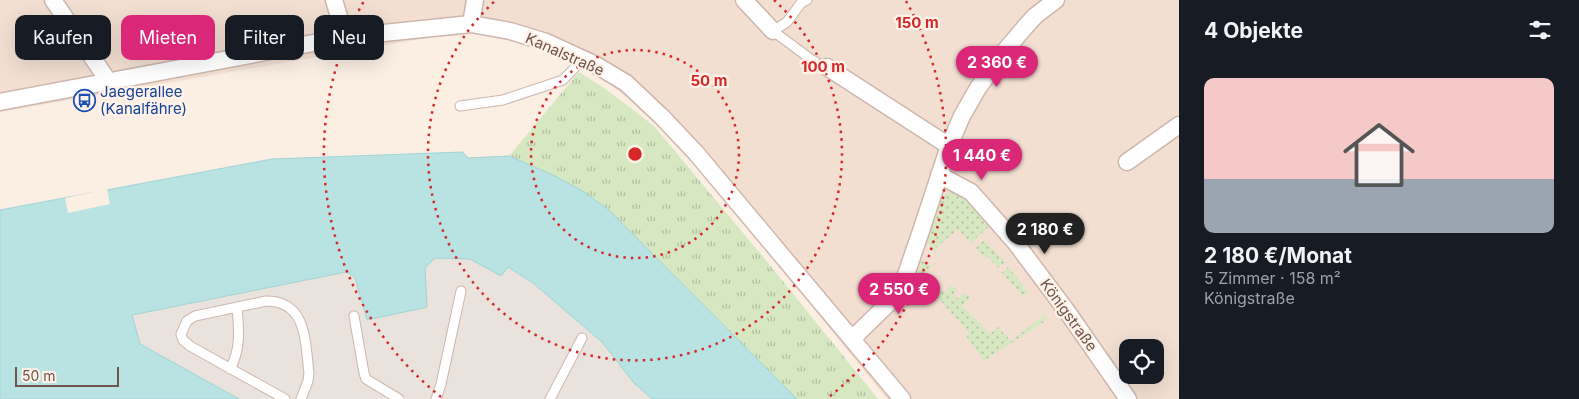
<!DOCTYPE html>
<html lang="de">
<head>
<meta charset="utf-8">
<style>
	body { margin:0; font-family:Inter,sans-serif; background:#20242c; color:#f1f3f6; height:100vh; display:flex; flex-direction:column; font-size:19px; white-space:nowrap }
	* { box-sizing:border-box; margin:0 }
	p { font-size:16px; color:#9ea1a6 }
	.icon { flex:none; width:28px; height:28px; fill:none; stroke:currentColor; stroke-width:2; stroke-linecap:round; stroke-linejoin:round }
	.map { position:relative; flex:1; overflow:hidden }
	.details { display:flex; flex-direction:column; background:#171b24; width:400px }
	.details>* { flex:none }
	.hud { position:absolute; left:15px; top:15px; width:475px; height:45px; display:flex; gap:10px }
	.controls { position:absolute; left:1119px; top:339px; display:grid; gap:10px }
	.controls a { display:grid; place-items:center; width:45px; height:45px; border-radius:10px; background:#171b24; box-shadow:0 5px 20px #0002; font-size:25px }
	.scale { position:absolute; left:15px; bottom:12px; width:104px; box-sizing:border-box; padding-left:5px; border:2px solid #71534b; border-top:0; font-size:14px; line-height:18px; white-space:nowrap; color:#71534b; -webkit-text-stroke:4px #fef2e9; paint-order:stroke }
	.price { position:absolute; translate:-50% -42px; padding:0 11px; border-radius:18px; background:#db2777; color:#fff; font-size:16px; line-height:32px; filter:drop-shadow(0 1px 2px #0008) }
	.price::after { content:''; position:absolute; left:50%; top:30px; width:15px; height:11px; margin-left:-8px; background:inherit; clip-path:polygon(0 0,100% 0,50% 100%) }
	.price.current { background:#222; color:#fff }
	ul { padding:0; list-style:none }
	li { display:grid; align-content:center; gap:10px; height:265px; padding:0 25px }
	li span { display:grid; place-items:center; height:155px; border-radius:10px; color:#555 }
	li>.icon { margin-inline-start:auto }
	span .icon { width:90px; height:90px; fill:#fffc; stroke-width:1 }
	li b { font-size:21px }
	h2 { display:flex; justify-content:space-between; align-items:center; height:60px; padding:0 25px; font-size:21px }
	.chip { padding:0 18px; border-radius:10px; background:#171b24; box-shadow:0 5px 20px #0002; font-size:18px; line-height:45px }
	.chip.current { background:#db2777; color:#fff }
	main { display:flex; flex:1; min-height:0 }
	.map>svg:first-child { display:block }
	.residential { fill:#f2dfd2; fill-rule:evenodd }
	.industrial { fill:#eae2dd }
	.grass { fill:url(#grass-dots) }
	.park { fill:url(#park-tufts) }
	.water { fill:#b9e2e3; stroke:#a0d3d4 }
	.pier { fill:#fbeee3 }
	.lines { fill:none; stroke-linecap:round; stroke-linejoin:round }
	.service-casing { stroke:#cdb7ad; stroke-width:11 }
	.minor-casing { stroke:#cdb7ad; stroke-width:19 }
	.service { stroke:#fff; stroke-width:9 }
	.minor { stroke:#fff; stroke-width:16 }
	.ring { fill:none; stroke:#d62828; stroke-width:2.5; stroke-dasharray:2.5 5 }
	.labels { text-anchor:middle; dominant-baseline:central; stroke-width:4.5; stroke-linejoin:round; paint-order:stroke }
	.street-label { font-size:15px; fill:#71534b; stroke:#fef2e9 }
	.transit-label { font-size:15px; fill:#164399; stroke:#fef2e9; text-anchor:start }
	.centre { fill:#d62828; stroke:#fef2e9; stroke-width:2.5 }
	.ring-label { font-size:15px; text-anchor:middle; font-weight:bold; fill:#d62828; stroke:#fef2e9; stroke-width:4.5; stroke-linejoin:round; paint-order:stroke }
</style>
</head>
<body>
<main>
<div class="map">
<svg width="1179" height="399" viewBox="0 0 1179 399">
	<defs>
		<pattern id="grass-dots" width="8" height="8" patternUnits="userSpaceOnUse" patternTransform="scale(1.25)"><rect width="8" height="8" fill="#d6e7c2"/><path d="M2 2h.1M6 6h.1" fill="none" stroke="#b2bea0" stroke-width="1.8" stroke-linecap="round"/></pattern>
		<pattern id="park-tufts" width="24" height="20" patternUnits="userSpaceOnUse" patternTransform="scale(1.25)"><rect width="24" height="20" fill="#d6e7c2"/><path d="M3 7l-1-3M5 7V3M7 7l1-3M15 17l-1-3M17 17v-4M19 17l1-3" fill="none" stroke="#b2bea0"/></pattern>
	</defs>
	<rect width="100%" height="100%" fill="#fbeee3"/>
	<path class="residential" d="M0,0H1179V399H887L691,158L658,122L603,79L543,50L507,39L467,31L0,112ZM1128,348H1155V375H1128Z"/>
	<path class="industrial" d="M435,258L470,259L501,275L508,267L533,283L602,342L634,383L652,399H239L139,344L132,315L346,272L355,277L367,319Z"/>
	<path class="grass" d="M952,191H958L994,222L971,243L958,229L936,248L938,250L934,253L928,240L942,197L946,194Z
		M984,240L1005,262L998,268L987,256L984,258L976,248Z
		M922,260L928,262L932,266L925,274L944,293L951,285L957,289L953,295L959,299L964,293L971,297L962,305L990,334L998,327L1011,341L1044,315L1047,320L984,361L966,336L969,333L917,274Z
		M1008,267L1028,292L1023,296L1002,273Z"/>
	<path class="park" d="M579,72L607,90L654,126L764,258L878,399H797L609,210L581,190L553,175L509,156Z"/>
	<path class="water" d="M463,152L468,158L509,156L553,175L581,190L609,210L797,399H652L634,383L602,342L533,283L508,267L501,276L470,259L435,258L425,268L427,307L367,320L355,277L346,272L132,315L140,344L239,399H0V210L272,159Z"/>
	<path class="pier" d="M107,189L110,204L68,213L65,198Z"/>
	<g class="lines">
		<defs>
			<path id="service" d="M807,0L801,3L787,22L773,31L812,60L827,67
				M460,106L503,100L563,80L583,59
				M354,316L364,373L366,379L399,399
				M230,369C241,350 239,329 237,307
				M285,399L190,346L183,340L181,334L187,321L195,316L266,301C307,301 305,341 309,373L308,381L301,399
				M436,399L441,384L461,291
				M550,399L582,338"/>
			<path id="minor" d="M53,0L109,82
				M334,0L345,37
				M744,0L773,31
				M471,24L475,0
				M827,67L949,146
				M0,102L345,37L471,24L510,31L546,42L596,65L626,83L662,117L696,153L902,399
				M1127,162L1179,125
				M939,175L971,192L1015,242L1066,310L1128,399
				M852,339L900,292L922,228L949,146L962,116L978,88L1004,52L1025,27L1035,16L1056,0"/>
		</defs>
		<use href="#service" class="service-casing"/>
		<use href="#minor" class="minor-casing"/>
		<use href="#service" class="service"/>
		<use href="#minor" class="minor"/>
	</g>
	<g class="ring">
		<circle cx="635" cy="154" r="104"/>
		<path d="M774 0A207 207 0 1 1 496 0"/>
		<path d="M441 397A311 311 0 0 1 364 1M906 1A311 311 0 0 1 829 397"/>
	</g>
	<defs>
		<symbol id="bus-ring" viewBox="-11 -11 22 22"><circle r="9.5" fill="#fef2e9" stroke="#1a4fb4" stroke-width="1.5"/><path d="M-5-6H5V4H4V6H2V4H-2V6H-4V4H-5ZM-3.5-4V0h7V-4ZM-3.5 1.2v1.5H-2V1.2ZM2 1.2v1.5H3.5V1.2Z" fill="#1a4fb4"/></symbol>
	</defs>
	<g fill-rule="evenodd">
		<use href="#bus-ring" x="72" y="88" width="25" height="25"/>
	</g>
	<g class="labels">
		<g class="street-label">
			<text transform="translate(565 54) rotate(24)">Kanalstraße</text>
			<text transform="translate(1069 315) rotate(54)">Königstraße</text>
		</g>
		<g class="transit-label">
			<text x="100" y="91">Jaegerallee<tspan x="100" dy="17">(Kanalfähre)</tspan></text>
		</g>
	</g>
	<circle cx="635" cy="154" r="8" class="centre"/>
	<g class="ring-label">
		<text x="917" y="28">150 m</text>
		<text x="823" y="72">100 m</text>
		<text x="709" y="86">50 m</text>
	</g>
</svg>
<div class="controls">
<a><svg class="icon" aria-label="locate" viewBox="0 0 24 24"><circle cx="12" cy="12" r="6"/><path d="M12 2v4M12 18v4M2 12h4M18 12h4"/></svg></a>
</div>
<div class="scale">50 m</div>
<b class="price" style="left:997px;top:88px">2 360 €</b>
<b class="price" style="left:982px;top:181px">1 440 €</b>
<b class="price current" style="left:1045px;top:255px">2 180 €</b>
<b class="price" style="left:899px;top:315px">2 550 €</b>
<div class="hud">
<a class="chip">Kaufen</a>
<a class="chip current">Mieten</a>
<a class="chip">Filter</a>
<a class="chip">Neu</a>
</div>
</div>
<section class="details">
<h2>4 Objekte<svg class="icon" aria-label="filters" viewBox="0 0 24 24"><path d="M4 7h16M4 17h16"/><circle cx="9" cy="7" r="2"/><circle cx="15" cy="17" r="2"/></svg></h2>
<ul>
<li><span style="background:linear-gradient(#f6c9c9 65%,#9aa5b1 0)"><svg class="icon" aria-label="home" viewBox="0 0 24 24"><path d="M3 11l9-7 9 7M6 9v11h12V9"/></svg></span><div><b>2 180 €/Monat</b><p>5 Zimmer · 158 m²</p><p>Königstraße</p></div></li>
</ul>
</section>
</main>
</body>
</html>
